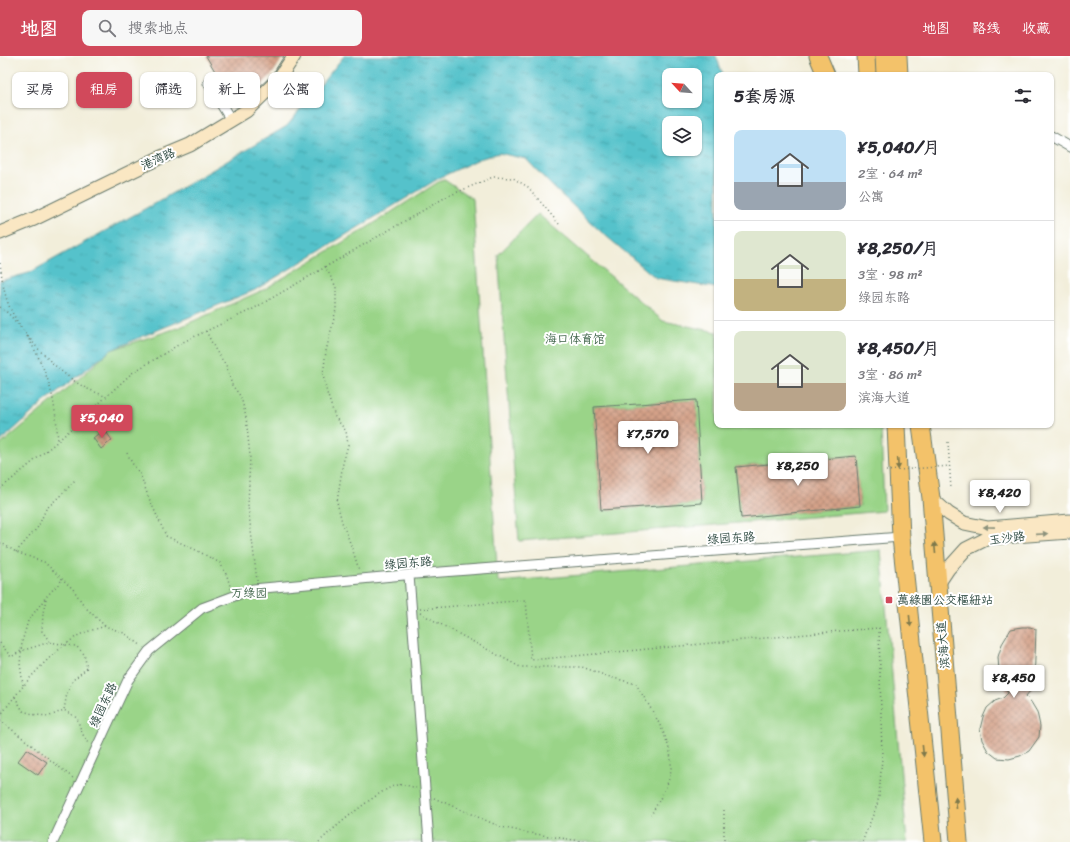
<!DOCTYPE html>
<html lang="zh">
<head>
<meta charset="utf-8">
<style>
	body { margin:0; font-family:Sriracha,"LXGW WenKai TC",sans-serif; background:#f7f7f7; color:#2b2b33; height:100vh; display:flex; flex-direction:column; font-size:15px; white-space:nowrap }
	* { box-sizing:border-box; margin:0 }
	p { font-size:13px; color:#7c7c81 }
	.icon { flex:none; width:22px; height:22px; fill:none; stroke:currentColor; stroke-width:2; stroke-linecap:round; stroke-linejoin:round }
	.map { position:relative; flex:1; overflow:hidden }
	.details { position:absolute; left:714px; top:16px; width:340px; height:356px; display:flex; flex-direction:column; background:#fff; border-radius:8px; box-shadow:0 1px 3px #0004 }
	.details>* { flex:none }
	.hud { position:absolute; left:12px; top:16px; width:380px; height:36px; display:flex; gap:8px }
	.needle { width:26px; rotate:296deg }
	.buttons { position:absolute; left:662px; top:12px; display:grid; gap:8px }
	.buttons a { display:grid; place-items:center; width:40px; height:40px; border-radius:8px; background:#fff; box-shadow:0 1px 3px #0004; font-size:20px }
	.price { position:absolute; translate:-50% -34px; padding:0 9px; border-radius:4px; background:#fff; color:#222; font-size:13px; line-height:26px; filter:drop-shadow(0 1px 2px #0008) }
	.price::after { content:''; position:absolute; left:50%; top:24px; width:12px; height:9px; margin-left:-6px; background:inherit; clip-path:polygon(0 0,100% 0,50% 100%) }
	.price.current { background:#d1495b; color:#fff }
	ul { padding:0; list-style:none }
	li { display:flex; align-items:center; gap:12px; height:100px; padding:0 20px }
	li+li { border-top:1px solid #e1e1e2 }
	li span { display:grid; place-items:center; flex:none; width:112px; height:80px; border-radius:8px; color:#555 }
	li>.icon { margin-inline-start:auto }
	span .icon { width:48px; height:48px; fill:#fffc; stroke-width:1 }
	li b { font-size:17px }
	h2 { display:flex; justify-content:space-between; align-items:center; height:48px; padding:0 20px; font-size:17px }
	.pill { padding:0 14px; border-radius:8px; background:#fff; box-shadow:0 1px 3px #0004; font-size:14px; line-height:36px }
	.pill.current { background:#d1495b; color:#fff }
	header { display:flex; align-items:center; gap:24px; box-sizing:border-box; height:56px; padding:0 20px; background:#d1495b; color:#fff }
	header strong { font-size:19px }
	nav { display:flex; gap:22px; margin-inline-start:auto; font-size:14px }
	.search { width:280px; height:36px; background:#f7f7f7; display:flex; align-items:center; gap:10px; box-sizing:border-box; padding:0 14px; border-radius:8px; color:#7c7c81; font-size:15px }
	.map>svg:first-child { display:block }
	.park { fill:#9ad488; stroke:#5c885e; fill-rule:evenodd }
	.water { fill:url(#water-ripples); stroke:#3a8080; fill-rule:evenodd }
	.building { fill:url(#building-cross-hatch) }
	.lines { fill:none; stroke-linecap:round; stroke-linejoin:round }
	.street-casing { stroke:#697b6e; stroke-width:11 }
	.secondary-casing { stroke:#697b6e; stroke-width:15 }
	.highway-casing { stroke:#697b6e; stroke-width:19 }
	.path { stroke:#697b6e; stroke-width:1.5; stroke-dasharray:1 3; stroke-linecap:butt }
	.street { stroke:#fff; stroke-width:9 }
	.secondary { stroke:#fae7c3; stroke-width:13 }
	.highway { stroke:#f3c26a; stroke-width:17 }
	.path-bridge { stroke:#697b6e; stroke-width:1.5; stroke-dasharray:1 3; stroke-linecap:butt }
	.oneway { fill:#7e794c }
	.oneway2 { fill:#8c927c }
	.poi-dot { fill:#d1495b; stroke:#fff; stroke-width:1.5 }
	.labels { text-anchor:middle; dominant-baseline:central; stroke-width:4; stroke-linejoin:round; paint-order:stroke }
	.street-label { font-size:12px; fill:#1f3d34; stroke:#fff }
	.park-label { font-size:12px; fill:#3e6349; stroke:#fff }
	.poi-label { font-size:12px; fill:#1f3d34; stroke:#fff; text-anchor:start }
</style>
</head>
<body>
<header>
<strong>地图</strong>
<div class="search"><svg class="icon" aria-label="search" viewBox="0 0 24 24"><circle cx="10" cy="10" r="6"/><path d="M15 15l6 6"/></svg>搜索地点</div>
<nav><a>地图</a><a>路线</a><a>收藏</a></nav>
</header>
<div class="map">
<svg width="1070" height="786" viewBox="0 0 1070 786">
	<defs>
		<pattern id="water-ripples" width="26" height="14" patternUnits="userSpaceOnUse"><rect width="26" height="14" fill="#55c2cb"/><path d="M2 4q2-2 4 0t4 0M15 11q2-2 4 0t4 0" fill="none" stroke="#469fa6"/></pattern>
		<pattern id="building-cross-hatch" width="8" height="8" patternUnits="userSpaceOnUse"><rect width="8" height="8" fill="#d4a188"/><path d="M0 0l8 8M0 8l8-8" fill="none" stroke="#ab8470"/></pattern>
	</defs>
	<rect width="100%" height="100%" fill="#fff"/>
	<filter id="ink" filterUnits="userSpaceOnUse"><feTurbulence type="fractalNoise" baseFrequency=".025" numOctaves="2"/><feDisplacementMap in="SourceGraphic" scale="8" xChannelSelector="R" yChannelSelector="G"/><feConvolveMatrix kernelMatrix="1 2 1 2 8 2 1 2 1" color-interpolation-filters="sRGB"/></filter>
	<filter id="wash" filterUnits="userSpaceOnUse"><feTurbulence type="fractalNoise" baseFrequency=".012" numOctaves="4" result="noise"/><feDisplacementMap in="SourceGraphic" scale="16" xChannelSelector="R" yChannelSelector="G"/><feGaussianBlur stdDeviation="0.9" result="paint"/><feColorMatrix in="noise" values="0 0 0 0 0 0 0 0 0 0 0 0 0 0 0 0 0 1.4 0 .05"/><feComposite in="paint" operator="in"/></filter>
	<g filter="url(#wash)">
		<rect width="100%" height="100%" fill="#f2eeda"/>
		<path class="park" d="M443,123L473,143L498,526L881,494L907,786H0V389L75,326L111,294L180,271L263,234L365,173Z
			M538,158L663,265L717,276V369H881L884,455L519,485L498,199ZM696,344L702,447L601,454L594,351ZM855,400L860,450L741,462L736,411Z"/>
		<path class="water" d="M344,0H716L723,19H717V232L656,222L599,174L552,130L526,103L499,97L479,103L441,121L255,234L148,278L111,294L44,346L0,386V225L29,217L159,145L287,70ZM669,19H695V45H669ZM669,67H695V93H669Z"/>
		<g id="blocks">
			<path class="building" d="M206,0H284L272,19L254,36L236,51Z
				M696,344L702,447L601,454L594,351Z
				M104,373L112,384L101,393L93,382Z
				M856,400L860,450L741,462L736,411Z
				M1022,571H1030L1036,573L1034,630L1026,640L1031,646L1037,656L1040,670L1039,681L1029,695L1020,700L1009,703L997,702L988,695L982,684L980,673L983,661L987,652L995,645L1003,642L1008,637L1001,626L999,615L998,601L1002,588L1011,573Z
				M27,693L47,706L38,719L18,705Z"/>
		</g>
	</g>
	<g filter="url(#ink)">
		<use href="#blocks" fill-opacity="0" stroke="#697b6e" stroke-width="1"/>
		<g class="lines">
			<defs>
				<path id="street" d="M208,27L231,64
					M1051,80L1070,91
					M409,519L429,786
					M53,786L128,624L149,595L202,552L253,533L415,518L901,481"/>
				<path id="secondary" d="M0,177L34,163L159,102L190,89L246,55L278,24L294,0
					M931,442L949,458L964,467L988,472L1070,465
					M938,528L948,513L966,493L988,482L1070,476"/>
				<path id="highway" d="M818,0L826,19
					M866,0L867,19
					M884,0L885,19
					M898,0L899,19
					M896,369L901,481L933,786
					M921,369L931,442L959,786"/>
			</defs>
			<use href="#street" class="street-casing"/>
			<use href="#secondary" class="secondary-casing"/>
			<use href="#highway" class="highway-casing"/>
			<path class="path" d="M0,207C2,223 4,240 11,254C24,281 57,316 84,331C91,335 99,337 106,341
				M325,210L336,231V254L326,295L323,319L327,337L335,361L346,375L348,389L343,407L337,446L342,466L352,492L359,514
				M0,251L8,257L21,272
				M206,275L216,295L226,309L232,329L241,341L246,361L250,400L248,450L257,525
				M27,280C41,304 52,329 55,356C57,366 57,375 58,385
				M948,386L951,433
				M127,397L132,407L140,418L148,440L166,480L196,494L220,507L227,520L231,533
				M0,433L58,385L132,317L183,286L253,253L446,141L493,121L513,122L528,131L559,168
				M0,487L3,488L16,496L44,506L73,533L85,551L105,570
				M16,496L38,471L46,453L67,433L75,424
				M46,543L43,557L42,575L50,586
				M420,553L526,544L531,604L840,575L879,572L882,702L879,740L877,749L864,781L863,786
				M420,557L520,611H582L610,621L636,628C651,654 679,691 669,723C665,735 657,748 651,759
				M0,587L11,601L21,595L50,586L66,589L76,590L84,598L87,612L73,624L67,637L64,654
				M23,629L20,608L22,586L28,565L46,541L63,523
				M15,641L23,655L36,659L50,660L64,654L77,662L82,677L89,689
				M0,660C23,629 46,600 79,579C87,575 97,573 105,570L124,577L142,590
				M0,664L73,722
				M434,742L501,771L529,777L587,786
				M724,754V786
				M319,786C332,773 381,732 397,729C403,728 410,730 416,732"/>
			<use href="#street" class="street"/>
			<use href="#secondary" class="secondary"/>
			<use href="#highway" class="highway"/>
			<path class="path-bridge" d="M886,415L950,410"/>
		</g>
		<defs><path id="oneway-solid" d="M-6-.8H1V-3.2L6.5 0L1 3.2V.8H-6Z"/></defs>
		<g class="oneway">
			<use href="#oneway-solid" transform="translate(898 408) rotate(87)"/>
			<use href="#oneway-solid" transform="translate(935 492) rotate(-95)"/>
			<use href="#oneway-solid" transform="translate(910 565) rotate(84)"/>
			<use href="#oneway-solid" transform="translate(923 695) rotate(84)"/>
			<use href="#oneway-solid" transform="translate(956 747) rotate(-95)"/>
		</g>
		<g class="oneway2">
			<use href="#oneway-solid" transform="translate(989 471) rotate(-179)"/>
			<use href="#oneway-solid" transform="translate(1042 478) rotate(-4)"/>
		</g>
	</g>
	<rect class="poi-dot" x="885" y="540" width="8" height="8" rx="2"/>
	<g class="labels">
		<g class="street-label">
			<text transform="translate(158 103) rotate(-24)">港湾路</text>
			<text transform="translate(731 482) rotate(-4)">绿园东路</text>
			<text transform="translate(1007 482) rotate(-7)">玉沙路</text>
			<text transform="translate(408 507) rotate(-5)">绿园东路</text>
			<text transform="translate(943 589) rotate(-95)">滨海大道</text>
			<text transform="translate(103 649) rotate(-65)">绿园东路</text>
		</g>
		<g class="park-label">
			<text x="575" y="283">海口体育馆</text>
			<text x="249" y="537">万绿园</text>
		</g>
		<g class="poi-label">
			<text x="897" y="544">萬綠園公交樞紐站</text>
		</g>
	</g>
</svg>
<div class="buttons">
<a><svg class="needle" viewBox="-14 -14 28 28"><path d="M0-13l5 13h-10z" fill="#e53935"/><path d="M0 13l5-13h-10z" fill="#7c7c81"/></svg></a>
<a><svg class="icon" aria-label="layers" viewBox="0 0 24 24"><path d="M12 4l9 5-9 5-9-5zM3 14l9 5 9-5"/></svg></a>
</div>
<b class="price current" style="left:102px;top:383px">¥5,040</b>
<b class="price" style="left:648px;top:399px">¥7,570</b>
<b class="price" style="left:798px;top:431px">¥8,250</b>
<b class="price" style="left:1000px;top:458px">¥8,420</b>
<b class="price" style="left:1014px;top:643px">¥8,450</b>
<div class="hud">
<a class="pill">买房</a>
<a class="pill current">租房</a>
<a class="pill">筛选</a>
<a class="pill">新上</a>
<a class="pill">公寓</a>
</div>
<section class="details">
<h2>5套房源<svg class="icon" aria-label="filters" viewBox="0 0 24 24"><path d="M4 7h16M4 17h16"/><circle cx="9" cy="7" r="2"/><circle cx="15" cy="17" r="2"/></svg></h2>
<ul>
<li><span style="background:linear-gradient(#bfe0f5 65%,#9aa5b1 0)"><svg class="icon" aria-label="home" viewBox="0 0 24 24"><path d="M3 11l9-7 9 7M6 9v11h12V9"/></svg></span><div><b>¥5,040/月</b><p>2室 · 64 m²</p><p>公寓</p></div></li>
<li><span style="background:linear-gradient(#dfe7d0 60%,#c2b280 0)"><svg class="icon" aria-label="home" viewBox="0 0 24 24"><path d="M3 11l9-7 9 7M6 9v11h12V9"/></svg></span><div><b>¥8,250/月</b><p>3室 · 98 m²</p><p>绿园东路</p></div></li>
<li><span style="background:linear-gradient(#dfe7d0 65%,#b9a48a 0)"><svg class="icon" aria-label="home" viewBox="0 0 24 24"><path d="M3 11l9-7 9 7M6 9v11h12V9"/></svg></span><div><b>¥8,450/月</b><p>3室 · 86 m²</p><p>滨海大道</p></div></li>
</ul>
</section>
</div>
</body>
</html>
